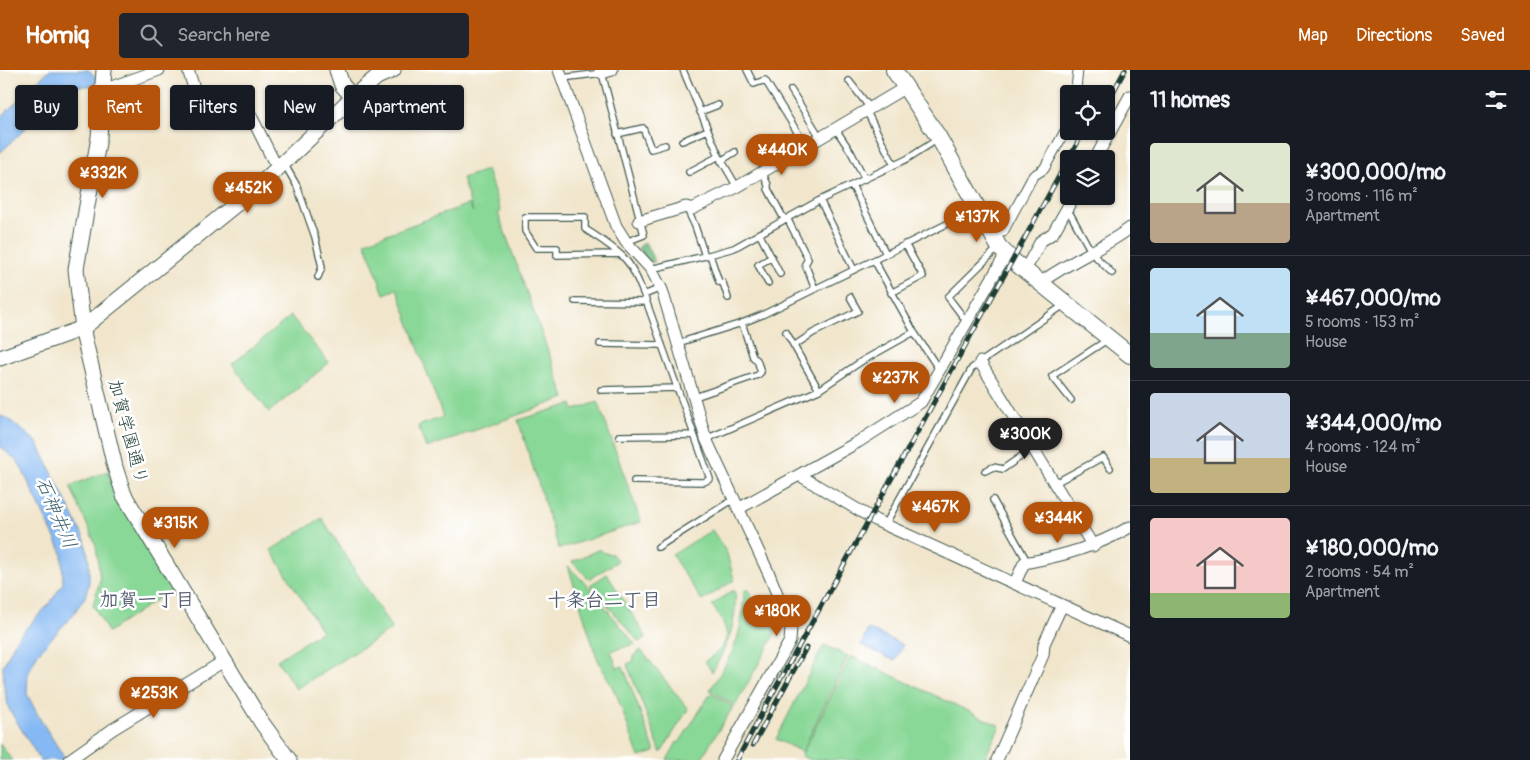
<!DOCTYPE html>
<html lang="en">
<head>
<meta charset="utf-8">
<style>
	body { margin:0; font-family:Pangolin,"Klee One",sans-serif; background:#20242c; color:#f1f3f6; height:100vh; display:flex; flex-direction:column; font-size:19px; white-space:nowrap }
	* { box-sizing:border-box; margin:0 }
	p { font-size:16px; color:#9ea1a6 }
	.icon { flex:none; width:28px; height:28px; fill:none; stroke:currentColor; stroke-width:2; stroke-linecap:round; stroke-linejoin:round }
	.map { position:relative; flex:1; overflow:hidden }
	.panel { display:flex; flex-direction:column; background:#171b24; width:400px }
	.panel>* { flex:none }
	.hud { position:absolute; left:15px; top:15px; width:475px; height:45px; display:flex; gap:10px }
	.tools { position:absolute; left:1060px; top:15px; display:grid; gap:10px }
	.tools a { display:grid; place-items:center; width:55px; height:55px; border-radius:5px; background:#171b24; box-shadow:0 1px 4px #0004; font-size:25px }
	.price { position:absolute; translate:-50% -42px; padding:0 11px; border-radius:18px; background:#b45309; color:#fff; font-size:16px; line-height:32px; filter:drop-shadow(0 1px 2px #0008) }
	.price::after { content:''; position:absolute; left:50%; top:30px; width:15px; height:11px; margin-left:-8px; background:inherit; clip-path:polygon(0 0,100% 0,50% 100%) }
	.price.current { background:#222; color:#fff }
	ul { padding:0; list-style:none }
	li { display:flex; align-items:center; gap:15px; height:125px; padding:0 20px }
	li+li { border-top:1px solid #363941 }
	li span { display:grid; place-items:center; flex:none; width:140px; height:100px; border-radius:5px; color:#555 }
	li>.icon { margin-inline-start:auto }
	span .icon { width:60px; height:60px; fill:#fffc; stroke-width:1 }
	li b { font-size:21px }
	h2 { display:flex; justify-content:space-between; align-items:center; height:60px; padding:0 20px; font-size:21px }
	.pill { padding:0 18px; border-radius:5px; background:#171b24; box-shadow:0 1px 4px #0004; font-size:18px; line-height:45px }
	.pill.current { background:#b45309; color:#fff }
	header { display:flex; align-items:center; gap:30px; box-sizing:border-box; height:70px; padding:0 25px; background:#b45309; color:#fff }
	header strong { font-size:24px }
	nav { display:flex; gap:28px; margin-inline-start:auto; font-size:18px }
	.search { width:350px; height:45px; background:#20242c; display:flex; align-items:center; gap:12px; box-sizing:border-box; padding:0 18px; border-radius:5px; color:#9ea1a6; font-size:19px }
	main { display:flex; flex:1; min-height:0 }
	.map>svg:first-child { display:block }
	.green { fill:#89d897; stroke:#548a66 }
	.forest { fill:#6eb880; stroke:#467a5a }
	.water { fill:#86b9f3; stroke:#527b94 }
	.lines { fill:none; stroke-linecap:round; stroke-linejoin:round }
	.service-casing { stroke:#3e564b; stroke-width:8 }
	.pedestrian-casing { stroke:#3e564b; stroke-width:11 }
	.minor-casing { stroke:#3e564b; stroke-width:13 }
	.tertiary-casing { stroke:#3e564b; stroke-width:17 }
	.secondary-casing { stroke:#3e564b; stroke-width:18 }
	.service { stroke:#fff; stroke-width:5.5 }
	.pedestrian { stroke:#fff; stroke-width:9 }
	.minor { stroke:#fff; stroke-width:11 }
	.tertiary { stroke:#fff; stroke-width:15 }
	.secondary { stroke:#fff; stroke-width:16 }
	.rail-casing { stroke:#1f3d34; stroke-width:5 }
	.rail { stroke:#fff; stroke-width:3; stroke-dasharray:9; stroke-linecap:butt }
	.labels { text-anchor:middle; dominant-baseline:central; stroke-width:5; stroke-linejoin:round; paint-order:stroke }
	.street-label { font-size:18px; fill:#1f3d34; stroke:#fff }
	.water-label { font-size:19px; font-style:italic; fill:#3e626d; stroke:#fff }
	.neighbourhood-label { font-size:19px; font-weight:bold; fill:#555e71; stroke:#fff }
</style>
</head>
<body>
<header>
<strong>Homiq</strong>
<div class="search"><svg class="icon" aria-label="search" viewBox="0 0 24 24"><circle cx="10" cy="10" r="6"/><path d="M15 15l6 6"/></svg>Search here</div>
<nav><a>Map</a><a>Directions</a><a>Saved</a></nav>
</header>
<main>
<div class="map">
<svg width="1130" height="690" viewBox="0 0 1130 690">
	<rect width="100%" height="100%" fill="#fff"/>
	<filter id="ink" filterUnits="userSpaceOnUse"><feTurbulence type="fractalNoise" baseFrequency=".02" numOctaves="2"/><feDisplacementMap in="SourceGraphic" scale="10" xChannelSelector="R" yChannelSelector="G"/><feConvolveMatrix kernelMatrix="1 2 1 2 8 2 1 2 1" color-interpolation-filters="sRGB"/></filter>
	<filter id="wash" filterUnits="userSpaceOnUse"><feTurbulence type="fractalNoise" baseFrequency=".0096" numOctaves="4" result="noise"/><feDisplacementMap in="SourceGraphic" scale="20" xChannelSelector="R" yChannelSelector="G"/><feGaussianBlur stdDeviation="1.12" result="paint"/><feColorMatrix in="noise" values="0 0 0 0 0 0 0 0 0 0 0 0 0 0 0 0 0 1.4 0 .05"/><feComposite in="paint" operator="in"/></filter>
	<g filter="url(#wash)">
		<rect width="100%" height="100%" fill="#f1e6cc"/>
		<path class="green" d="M487,100L501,142L498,143L565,328L426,378L418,356L443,347L397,219L384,224L365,172L469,134L473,142L462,108Z
			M291,246L329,293L269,342L232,294Z
			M598,332L641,452L559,479L518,350L572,334L574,340Z
			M108,401L114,421L171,520L108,562L93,535L100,510L96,475L70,416Z
			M322,448L392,559L296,619L277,590L322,561L271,480Z
			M712,460L727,483L734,510L702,531L672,485Z
			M600,479L604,483L612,484L618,491L589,509L572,492Z
			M568,496L588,516L635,574L611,581L617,598L623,596L655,682L639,687L617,626L597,588Z
			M607,504L646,567L639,572L590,515Z
			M748,519L759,543L769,539L775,554L774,566L735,636L710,620C734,582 742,568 744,521Z
			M732,521H735C737,553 728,575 712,602L705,591C735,571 730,562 712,535Z
			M824,575L848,586L802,682L776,669Z
			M641,580L688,639L661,683L627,594L634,591L633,586Z
			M851,586L1000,656L984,690H811L801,686Z
			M711,623L733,637L702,687L706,690H667L677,672L679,673Z
			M0,674L12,690H0Z"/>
		<path class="forest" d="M645,172L655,192H649L638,178Z"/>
		<path class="water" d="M49,0H89L97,9L96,16H75L48,37L0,83V48Z
			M0,346L7,348L37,372L85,470L89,490V513L85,527L72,546L38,583L28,603L27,624L40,649L66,690H40L9,639L4,617L3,596L17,568L51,532L63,513L62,483L19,393L0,376Z
			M868,559L903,575L895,591L861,575Z"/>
	</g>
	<g filter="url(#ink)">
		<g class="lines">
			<defs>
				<path id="service" d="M683,0L719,86L737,117
					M747,0L754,14L765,10L806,76
					M562,8L602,3L644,165L626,172
					M849,11L870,38
					M791,20L820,67
					M866,40L894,95
					M700,42L718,35
					M835,58L851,82L865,109
					M617,64L643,58L651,79L665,75
					M682,71L708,60
					M721,91L735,82
					M285,95L297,116L315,167L322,197L318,207
					M689,102L719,86
					M762,102L768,115V119L784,149
					M852,115L886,184
					M820,130L854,200
					M1067,138L1092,183L1112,203
					M687,139L695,156L705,186
					M787,148L808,189L805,194L815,219
					M759,163L780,204
					M619,184L557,185V178H536L525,161V147H585V159C599,168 614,177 626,190C634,199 639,213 644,225L710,409L704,412L634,411
					M710,185L719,212L723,213L728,228
					M874,190L977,139
					M651,199L705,186L734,178L820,130L907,89L938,69
					M768,213L758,195L772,187
					M891,223L923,206L905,174
					M644,225L661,218
					M575,231L646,232
					M967,252L948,227L997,179
					M786,262L819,320
					M678,273L742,253L762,245L874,190L914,262L940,301
					M600,274L662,275
					M795,275L813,263L858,241L850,227
					M601,320L677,318
					M695,327L758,305L761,302L757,290L753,287L742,253
					M1071,330L1052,306L1107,270
					M619,366L694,365
					M706,369L819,320L862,291L914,262
					M985,401L993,397L1003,399L1033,378
					M1055,413L1103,387L1110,398
					M993,430L1028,493
					M885,455L972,298L1064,235
					M658,477L734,429"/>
				<path id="pedestrian" d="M1077,24L1076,19L1078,0
					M1003,162L1033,106L1044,99L1069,54"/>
				<path id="minor" d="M188,0L203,45L214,50L247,38L273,90L279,97
					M559,0L616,156L626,172L651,199L662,220L706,369L769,504L791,558L790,571L723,690
					M600,0L602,3L612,0
					M103,20L159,0
					M1095,89L1130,26
					M639,151L686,137L692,139L737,117L906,17
					M1025,200L1041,171L1053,163L1074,126
					M1040,213C1068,192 1102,179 1130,158
					M980,292L1093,476
					M799,405L877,451L1130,566
					M738,439L858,372L921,332L1006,184
					M1015,513L1024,493C1063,486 1095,477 1130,457
					M69,690L113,659L224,591
					M997,690L1043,585L1044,574L1062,535"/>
				<path id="tertiary" d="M104,0L99,67L76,199L84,267L115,397L124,425L262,653L289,690
					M337,0L342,15L353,27
					M0,288L83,258L262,113L353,27L377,7L393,0"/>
				<path id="secondary" d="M894,0L939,68L999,177L1012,190L1130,285"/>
			</defs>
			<use href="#service" class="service-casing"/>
			<use href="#pedestrian" class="pedestrian-casing"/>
			<use href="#minor" class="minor-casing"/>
			<use href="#tertiary" class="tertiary-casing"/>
			<use href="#secondary" class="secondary-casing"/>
			<use href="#service" class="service"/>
			<use href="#pedestrian" class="pedestrian"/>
			<use href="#minor" class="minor"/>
			<use href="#tertiary" class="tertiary"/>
			<use href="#secondary" class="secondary"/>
			<defs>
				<path id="rail" d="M1106,35L1125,0
					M753,675L806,578
					M737,690L769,630L1084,61"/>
			</defs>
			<use href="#rail" class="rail-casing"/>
			<use href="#rail" class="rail"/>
		</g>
	</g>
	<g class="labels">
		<g class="street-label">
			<text transform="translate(128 362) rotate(75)">加賀学園通り</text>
		</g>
		<g class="water-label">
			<text transform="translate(56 443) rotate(67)">石神井川</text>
		</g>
		<g class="neighbourhood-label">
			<text x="147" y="530">加賀一丁目</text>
			<text x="604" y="530">十条台二丁目</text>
		</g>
	</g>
</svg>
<div class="tools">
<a><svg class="icon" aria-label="locate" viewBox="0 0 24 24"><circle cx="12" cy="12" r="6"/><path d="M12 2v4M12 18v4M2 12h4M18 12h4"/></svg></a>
<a><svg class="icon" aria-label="layers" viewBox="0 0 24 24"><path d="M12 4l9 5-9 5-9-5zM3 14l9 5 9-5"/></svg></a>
</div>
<b class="price" style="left:782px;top:106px">¥440K</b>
<b class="price" style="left:103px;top:129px">¥332K</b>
<b class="price" style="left:248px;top:144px">¥452K</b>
<b class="price" style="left:977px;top:173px">¥137K</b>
<b class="price" style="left:895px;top:334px">¥237K</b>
<b class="price current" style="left:1025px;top:390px">¥300K</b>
<b class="price" style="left:935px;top:463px">¥467K</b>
<b class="price" style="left:1058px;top:474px">¥344K</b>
<b class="price" style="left:175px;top:479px">¥315K</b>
<b class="price" style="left:777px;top:567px">¥180K</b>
<b class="price" style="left:154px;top:649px">¥253K</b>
<div class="hud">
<a class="pill">Buy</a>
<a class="pill current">Rent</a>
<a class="pill">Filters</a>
<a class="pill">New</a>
<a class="pill">Apartment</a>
</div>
</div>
<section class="panel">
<h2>11 homes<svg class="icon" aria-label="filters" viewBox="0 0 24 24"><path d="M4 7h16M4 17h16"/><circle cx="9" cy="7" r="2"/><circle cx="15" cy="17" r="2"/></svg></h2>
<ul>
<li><span style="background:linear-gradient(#dfe7d0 60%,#b9a48a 0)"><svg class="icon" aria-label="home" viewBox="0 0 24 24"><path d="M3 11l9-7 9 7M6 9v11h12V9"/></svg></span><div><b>¥300,000/mo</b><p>3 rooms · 116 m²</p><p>Apartment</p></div></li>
<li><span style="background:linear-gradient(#bfe0f5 65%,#7fa58c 0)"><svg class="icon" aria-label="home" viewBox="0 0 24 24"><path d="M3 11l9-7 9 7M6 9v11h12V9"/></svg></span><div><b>¥467,000/mo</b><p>5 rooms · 153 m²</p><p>House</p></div></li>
<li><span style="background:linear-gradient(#c9d6e8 65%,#c2b280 0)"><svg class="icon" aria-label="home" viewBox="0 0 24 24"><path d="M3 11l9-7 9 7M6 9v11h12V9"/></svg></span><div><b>¥344,000/mo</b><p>4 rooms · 124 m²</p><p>House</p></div></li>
<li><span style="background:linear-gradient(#f6c9c9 75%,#8fb573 0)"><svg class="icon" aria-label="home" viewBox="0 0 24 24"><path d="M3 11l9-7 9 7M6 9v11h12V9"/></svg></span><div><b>¥180,000/mo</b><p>2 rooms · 54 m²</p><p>Apartment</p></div></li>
</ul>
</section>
</main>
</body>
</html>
